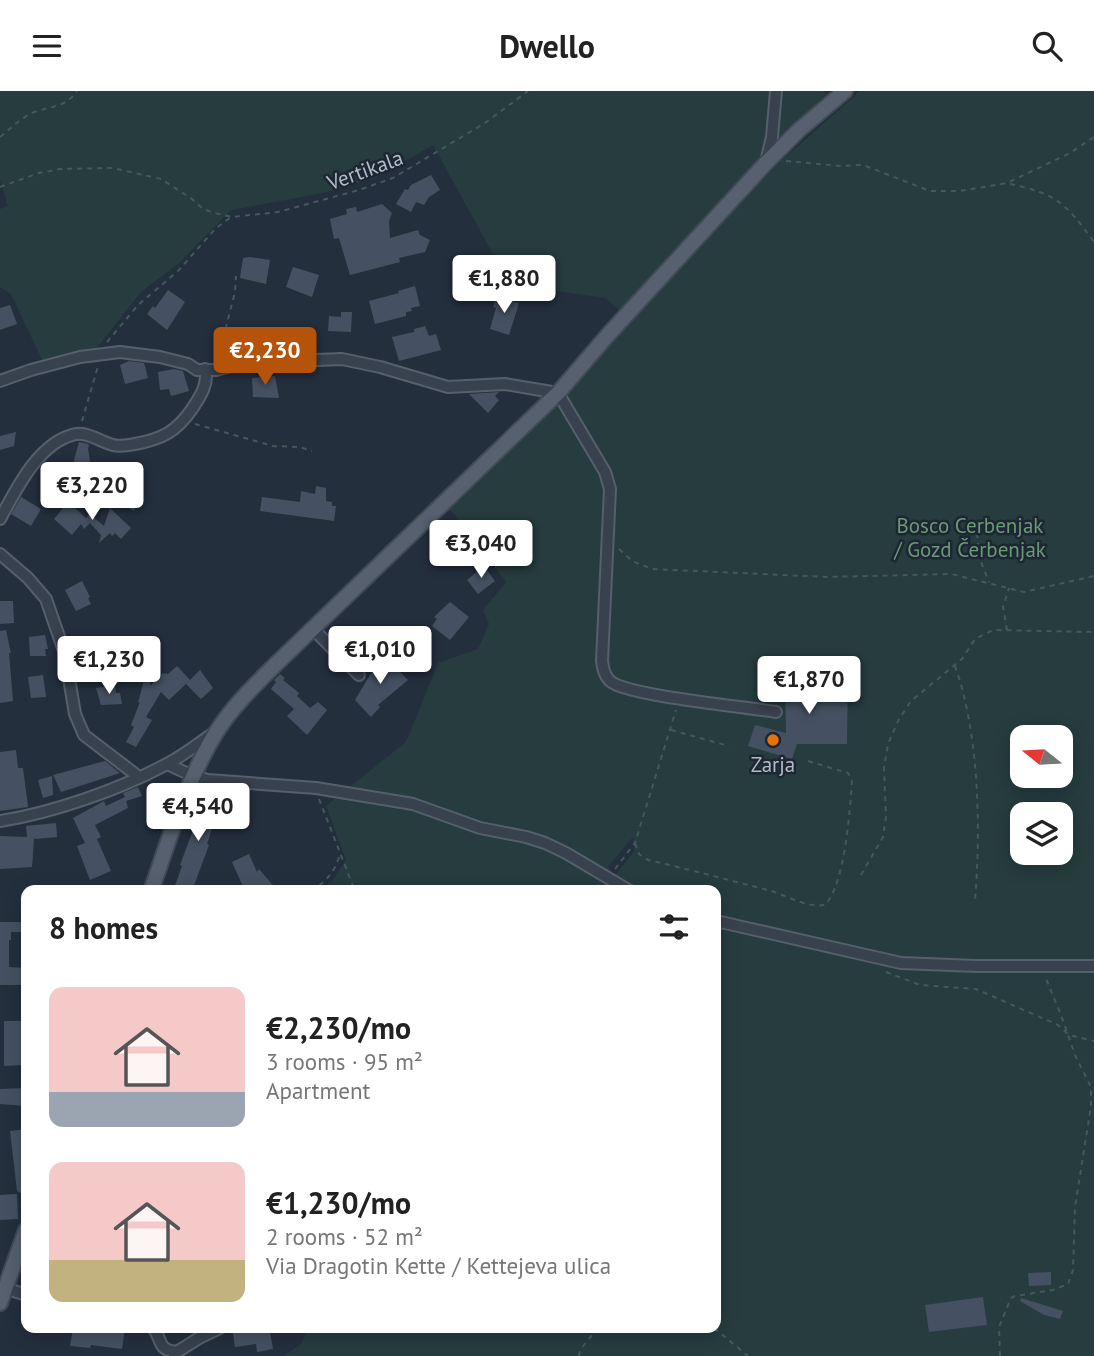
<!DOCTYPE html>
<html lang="en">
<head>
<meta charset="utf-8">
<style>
	body { margin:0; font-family:"PT Sans",sans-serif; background:#f6f6f6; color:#222; height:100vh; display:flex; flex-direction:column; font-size:26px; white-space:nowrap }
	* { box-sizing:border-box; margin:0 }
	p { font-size:23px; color:#767676 }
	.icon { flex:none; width:38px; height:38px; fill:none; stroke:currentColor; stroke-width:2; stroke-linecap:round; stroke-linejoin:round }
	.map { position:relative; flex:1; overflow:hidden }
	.drawer { position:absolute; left:21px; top:794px; width:700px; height:448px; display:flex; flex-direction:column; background:#fff; border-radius:14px; box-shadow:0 4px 18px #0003 }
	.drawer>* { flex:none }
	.needle { width:46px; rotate:288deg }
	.buttons { position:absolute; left:1010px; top:634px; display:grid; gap:14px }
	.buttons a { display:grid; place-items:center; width:63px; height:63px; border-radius:14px; background:#fff; box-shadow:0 4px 18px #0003; font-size:35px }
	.price { position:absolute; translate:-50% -60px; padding:0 16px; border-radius:7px; background:#fff; color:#222; font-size:23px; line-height:46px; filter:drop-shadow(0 2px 4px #0008) }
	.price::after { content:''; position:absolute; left:50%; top:42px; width:21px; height:16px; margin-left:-10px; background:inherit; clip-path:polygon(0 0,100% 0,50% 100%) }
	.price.selected { background:#b45309; color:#fff }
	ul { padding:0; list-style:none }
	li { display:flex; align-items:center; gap:21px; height:175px; padding:0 28px }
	li span { display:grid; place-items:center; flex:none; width:196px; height:140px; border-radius:14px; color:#555 }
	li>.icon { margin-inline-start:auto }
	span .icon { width:84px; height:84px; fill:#fffc; stroke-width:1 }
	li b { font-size:30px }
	h2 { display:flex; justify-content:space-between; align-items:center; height:84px; padding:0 28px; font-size:30px }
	header { display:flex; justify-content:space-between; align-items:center; height:91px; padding:0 28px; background:#fff; font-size:32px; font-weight:600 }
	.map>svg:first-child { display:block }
	.green { fill:#263c3f; fill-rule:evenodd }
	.building { fill:#455162 }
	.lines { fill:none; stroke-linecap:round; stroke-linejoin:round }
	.minor-casing { stroke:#565f6c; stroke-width:14 }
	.major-casing { stroke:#414a57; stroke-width:18 }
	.path { stroke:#44595c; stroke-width:2; stroke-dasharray:5 5; stroke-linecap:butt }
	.minor { stroke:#38414e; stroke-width:10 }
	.major { stroke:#56606e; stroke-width:14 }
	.food-dot { fill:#e8710a; stroke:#1d2633; stroke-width:2.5 }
	.labels { text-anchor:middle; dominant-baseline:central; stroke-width:5; stroke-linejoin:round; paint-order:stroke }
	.street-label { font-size:21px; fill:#b4bcc9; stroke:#1d2633 }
	.park-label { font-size:21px; fill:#6b9a76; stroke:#1d2633 }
	.poi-label { font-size:21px; fill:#b4bcc9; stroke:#1d2633 }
</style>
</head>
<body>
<header><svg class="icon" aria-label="menu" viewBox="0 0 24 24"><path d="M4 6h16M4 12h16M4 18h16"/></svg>Dwello<svg class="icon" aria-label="search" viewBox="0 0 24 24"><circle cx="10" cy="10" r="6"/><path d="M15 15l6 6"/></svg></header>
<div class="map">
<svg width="1094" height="1265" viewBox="0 0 1094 1265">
	<rect width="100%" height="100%" fill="#242f3e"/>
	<path class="green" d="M0,0H824L826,3L762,66L620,219L605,207L557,200L505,185L433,54L375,87L323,102L231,119L178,173L141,201L96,258L43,271L11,203L0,196V118L8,115L0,89Z
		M860,0H1094V870L902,868L716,827V800H640L614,786L634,760L633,746L608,776L611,779L604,791L619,800H320L332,790L346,769L326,715L406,651L438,572L478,558L489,533L483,519L506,491L450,418L568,302L632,228L780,71ZM1022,646H1060V684H1022ZM1022,723H1060V761H1022Z
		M716,835L880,874L904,877L1094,879V1265H284L302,1252L307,1237H716Z"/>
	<path class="building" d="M431,84L440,99L429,106L424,114L416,111L411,121L396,113L405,98L408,99L411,94Z
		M382,113L392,122L389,130L390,147L418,139L420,144L430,149L425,161L399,167L400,171L350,184L339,147L334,148L330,128L347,123L346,118L356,116L357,121Z
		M250,166L270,169L266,193L240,187L243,167Z
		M293,176L319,184L312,206L286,196Z
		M415,195L420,215L411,217L412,220L406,221V225L375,233L369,210L399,202L398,200Z
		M168,199L185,211L167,239L147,223L153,215L155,217Z
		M496,205L519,212L509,244L490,238L496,217L493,216Z
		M10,214L17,233L0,239V217Z
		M341,221H352L351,241L328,240L329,225L341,226Z
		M425,235L429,245L436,243L441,259L399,270L392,246L414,241V238Z
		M129,270L144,272L148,287L125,293L120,274Z
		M174,278L183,280L189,300L171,305L169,298L160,299L158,281Z
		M275,285L279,307L253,306L252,287Z
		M499,301L495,305L499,309L488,322L469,303Z
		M16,341L14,355L0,359V345Z
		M79,351L89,353L88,358L94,393L83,394L80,381L76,382L74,369Z
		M316,395L326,397V410L332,411V415H336L334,430L260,420L262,406L300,411L301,400L315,403Z
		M118,400L138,411L134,420L112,408Z
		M21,406L41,418L31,435L11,423Z
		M68,411L86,427L90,423L104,435L110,417L131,437L121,448L115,442L112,445L110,442L99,452L101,444L90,432L84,438L81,433L72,444L54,428Z
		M484,475L495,490L478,503L467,489Z
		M82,490L90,506L88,507L91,513L76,520L65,499Z
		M0,510H13L14,532L0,533Z
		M450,511L469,526L450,549L432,535L437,528L434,526Z
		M6,539L11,562H9L13,610L0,612V540Z
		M45,544L48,558H45L46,565H30L29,546Z
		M383,564L408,589L378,614L380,616L371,626L355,609L376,574L374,573Z
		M177,575L190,589L187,592L200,579L213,597L201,608L186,593L169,609L161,601L146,626L152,629L136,656L126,651L134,636L131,634L140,611L138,612L147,577L151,578L150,595L163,582L168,583Z
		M280,583L285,587L283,589L299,602L297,605L310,617L318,611L327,619L307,644L287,625L294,618L271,598L276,591L274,589Z
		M828,583L848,584L847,653H797L792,668L748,655L755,634L786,642L785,590L788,585L827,587Z
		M43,584L46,606L31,607L28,586Z
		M115,594L116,602H120L122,613L101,614L96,597Z
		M16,659L18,677H23L28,716L0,720V661Z
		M105,670L120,682L61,701L53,684Z
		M52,685L53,704L43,707L38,689Z
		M138,696L142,705L126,710L128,717L95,734L101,746L97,748L111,780L90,789L77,755L85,752L73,727L104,710L106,715L125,706L123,702Z
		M208,699L223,704L207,753L209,754L192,800H173L182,775L180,774Z
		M56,732L57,746L34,748L32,776L0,778V745L27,746L26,735Z
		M249,763L257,781L259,778L278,800H245L232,771Z
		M0,831H26V841H11V849H9V876L25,877V894H0Z
		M4,930H24L26,955H24V974L4,975Z
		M26,997V1015L0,1013V998Z
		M26,1038L25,1055L26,1105L17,1100L10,1040Z
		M17,1103L18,1128L0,1129V1104Z
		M1051,1181V1194L1029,1195L1028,1182Z
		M983,1206L987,1234L929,1241L925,1214Z
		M1021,1207L1063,1220L1060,1228L1044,1224L1020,1210Z
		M73,1237H125L122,1258L91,1254L90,1257L70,1255Z
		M232,1237H265L266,1242L270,1241L273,1258L257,1261L256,1253L235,1256Z"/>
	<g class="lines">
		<defs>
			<path id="minor" d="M766,71L772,46L776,0
				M0,290L31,279L80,266L120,261L160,266L188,273L197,279H216L243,272L342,268L380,276L448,296L505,293L558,302L605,381L610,398L602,570C603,577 604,584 610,590C627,605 747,616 776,621
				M0,428C16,399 37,354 72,344C85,339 101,351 113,354C120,356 128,354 135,353C162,348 176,341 192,318C200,306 209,293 205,278
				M0,463L28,487L46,508L65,563L75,623L84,644L139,686
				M313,538L359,584
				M167,673L193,685L208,689L316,697L413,713L480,737L526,746L545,752L566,762L630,800
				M0,730C52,722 118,699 165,674C183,665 199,652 215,641
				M716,830L901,872L976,875H1094
				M5,1197L26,1204
				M153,1237C163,1248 156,1259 177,1261L199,1247L220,1237"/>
			<path id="major" d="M151,800C170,746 187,688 217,640C233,615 254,595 275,574L558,302L607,245L765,73L799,39L845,0
				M0,1212L26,1139"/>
		</defs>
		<use href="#minor" class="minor-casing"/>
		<use href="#major" class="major-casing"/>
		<path class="path" d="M0,46C11,37 20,28 32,22C49,15 66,17 77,0
			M786,70L841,75L863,74L930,100H960L1007,92L1070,62L1094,46
			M1010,93C1058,103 1066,113 1094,151
			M0,96L39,82L60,78L113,77L161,88L192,108L203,118L215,122L232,126L278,121L359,99L393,87L485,32L528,0
			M107,251L138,214L179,179L215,138L231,126
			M218,267L235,201L236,185
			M82,330L98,275
			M195,333L273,355L300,356L312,360
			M977,442L979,466L989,491
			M619,458L632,470L652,478L827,486L951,483L1024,501L1094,485
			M1007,539L1003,516L1009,497
			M955,575C979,641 981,739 975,809
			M671,639L729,655
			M319,708L355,800
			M635,752L639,763L648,769C688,778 728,789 768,799C786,804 806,817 825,814C845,793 850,719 852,689L848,682L808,670
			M615,778L635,752L676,619
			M861,784L883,746L886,726L884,677L888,653L898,630L911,610L962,568L975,548L993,539L1094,541
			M311,800C326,791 336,780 340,762
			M886,881L920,894L976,898L1058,934L1069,944L1094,950
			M714,1237L748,1265
			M579,1265L580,1259L598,1237
			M1000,1265L999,1236L1011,1207L1015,1205L1053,1199L1068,1193L1073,1179L1075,1116L1091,1015V996L1075,964L1061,924L1046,888"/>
		<use href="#minor" class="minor"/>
		<use href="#major" class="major"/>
	</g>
	<circle class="food-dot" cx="773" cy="649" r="7"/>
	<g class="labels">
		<g class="street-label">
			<text transform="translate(365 79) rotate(-20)">Vertikala</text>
		</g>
		<g class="park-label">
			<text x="970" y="434">Bosco Cerbenjak<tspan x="970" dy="24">/ Gozd Čerbenjak</tspan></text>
		</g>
		<g class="poi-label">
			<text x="773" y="673">Zarja</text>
		</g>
	</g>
</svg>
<div class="buttons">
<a><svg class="needle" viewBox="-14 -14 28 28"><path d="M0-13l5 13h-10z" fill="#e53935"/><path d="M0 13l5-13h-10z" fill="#767676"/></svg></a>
<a><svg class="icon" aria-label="layers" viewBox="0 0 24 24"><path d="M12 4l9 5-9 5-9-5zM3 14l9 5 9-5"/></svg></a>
</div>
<b class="price" style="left:504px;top:224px">€1,880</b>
<b class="price selected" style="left:265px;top:296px">€2,230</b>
<b class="price" style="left:92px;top:431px">€3,220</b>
<b class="price" style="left:481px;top:489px">€3,040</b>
<b class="price" style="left:380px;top:595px">€1,010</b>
<b class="price" style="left:109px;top:605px">€1,230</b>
<b class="price" style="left:809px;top:625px">€1,870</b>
<b class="price" style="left:198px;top:752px">€4,540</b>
<section class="drawer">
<h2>8 homes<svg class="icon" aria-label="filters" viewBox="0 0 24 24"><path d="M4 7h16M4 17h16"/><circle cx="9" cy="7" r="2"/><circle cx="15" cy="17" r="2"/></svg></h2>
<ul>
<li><span style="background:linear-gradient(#f6c9c9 75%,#9aa5b1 0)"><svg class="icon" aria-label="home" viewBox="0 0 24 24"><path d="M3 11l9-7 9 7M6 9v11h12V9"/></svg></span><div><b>€2,230/mo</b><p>3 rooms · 95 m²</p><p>Apartment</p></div></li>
<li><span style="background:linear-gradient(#f6c9c9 70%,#c2b280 0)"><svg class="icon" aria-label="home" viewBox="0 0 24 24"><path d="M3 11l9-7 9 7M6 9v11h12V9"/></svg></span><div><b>€1,230/mo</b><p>2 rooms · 52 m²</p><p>Via Dragotin Kette / Kettejeva ulica</p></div></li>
</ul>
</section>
</div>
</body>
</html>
